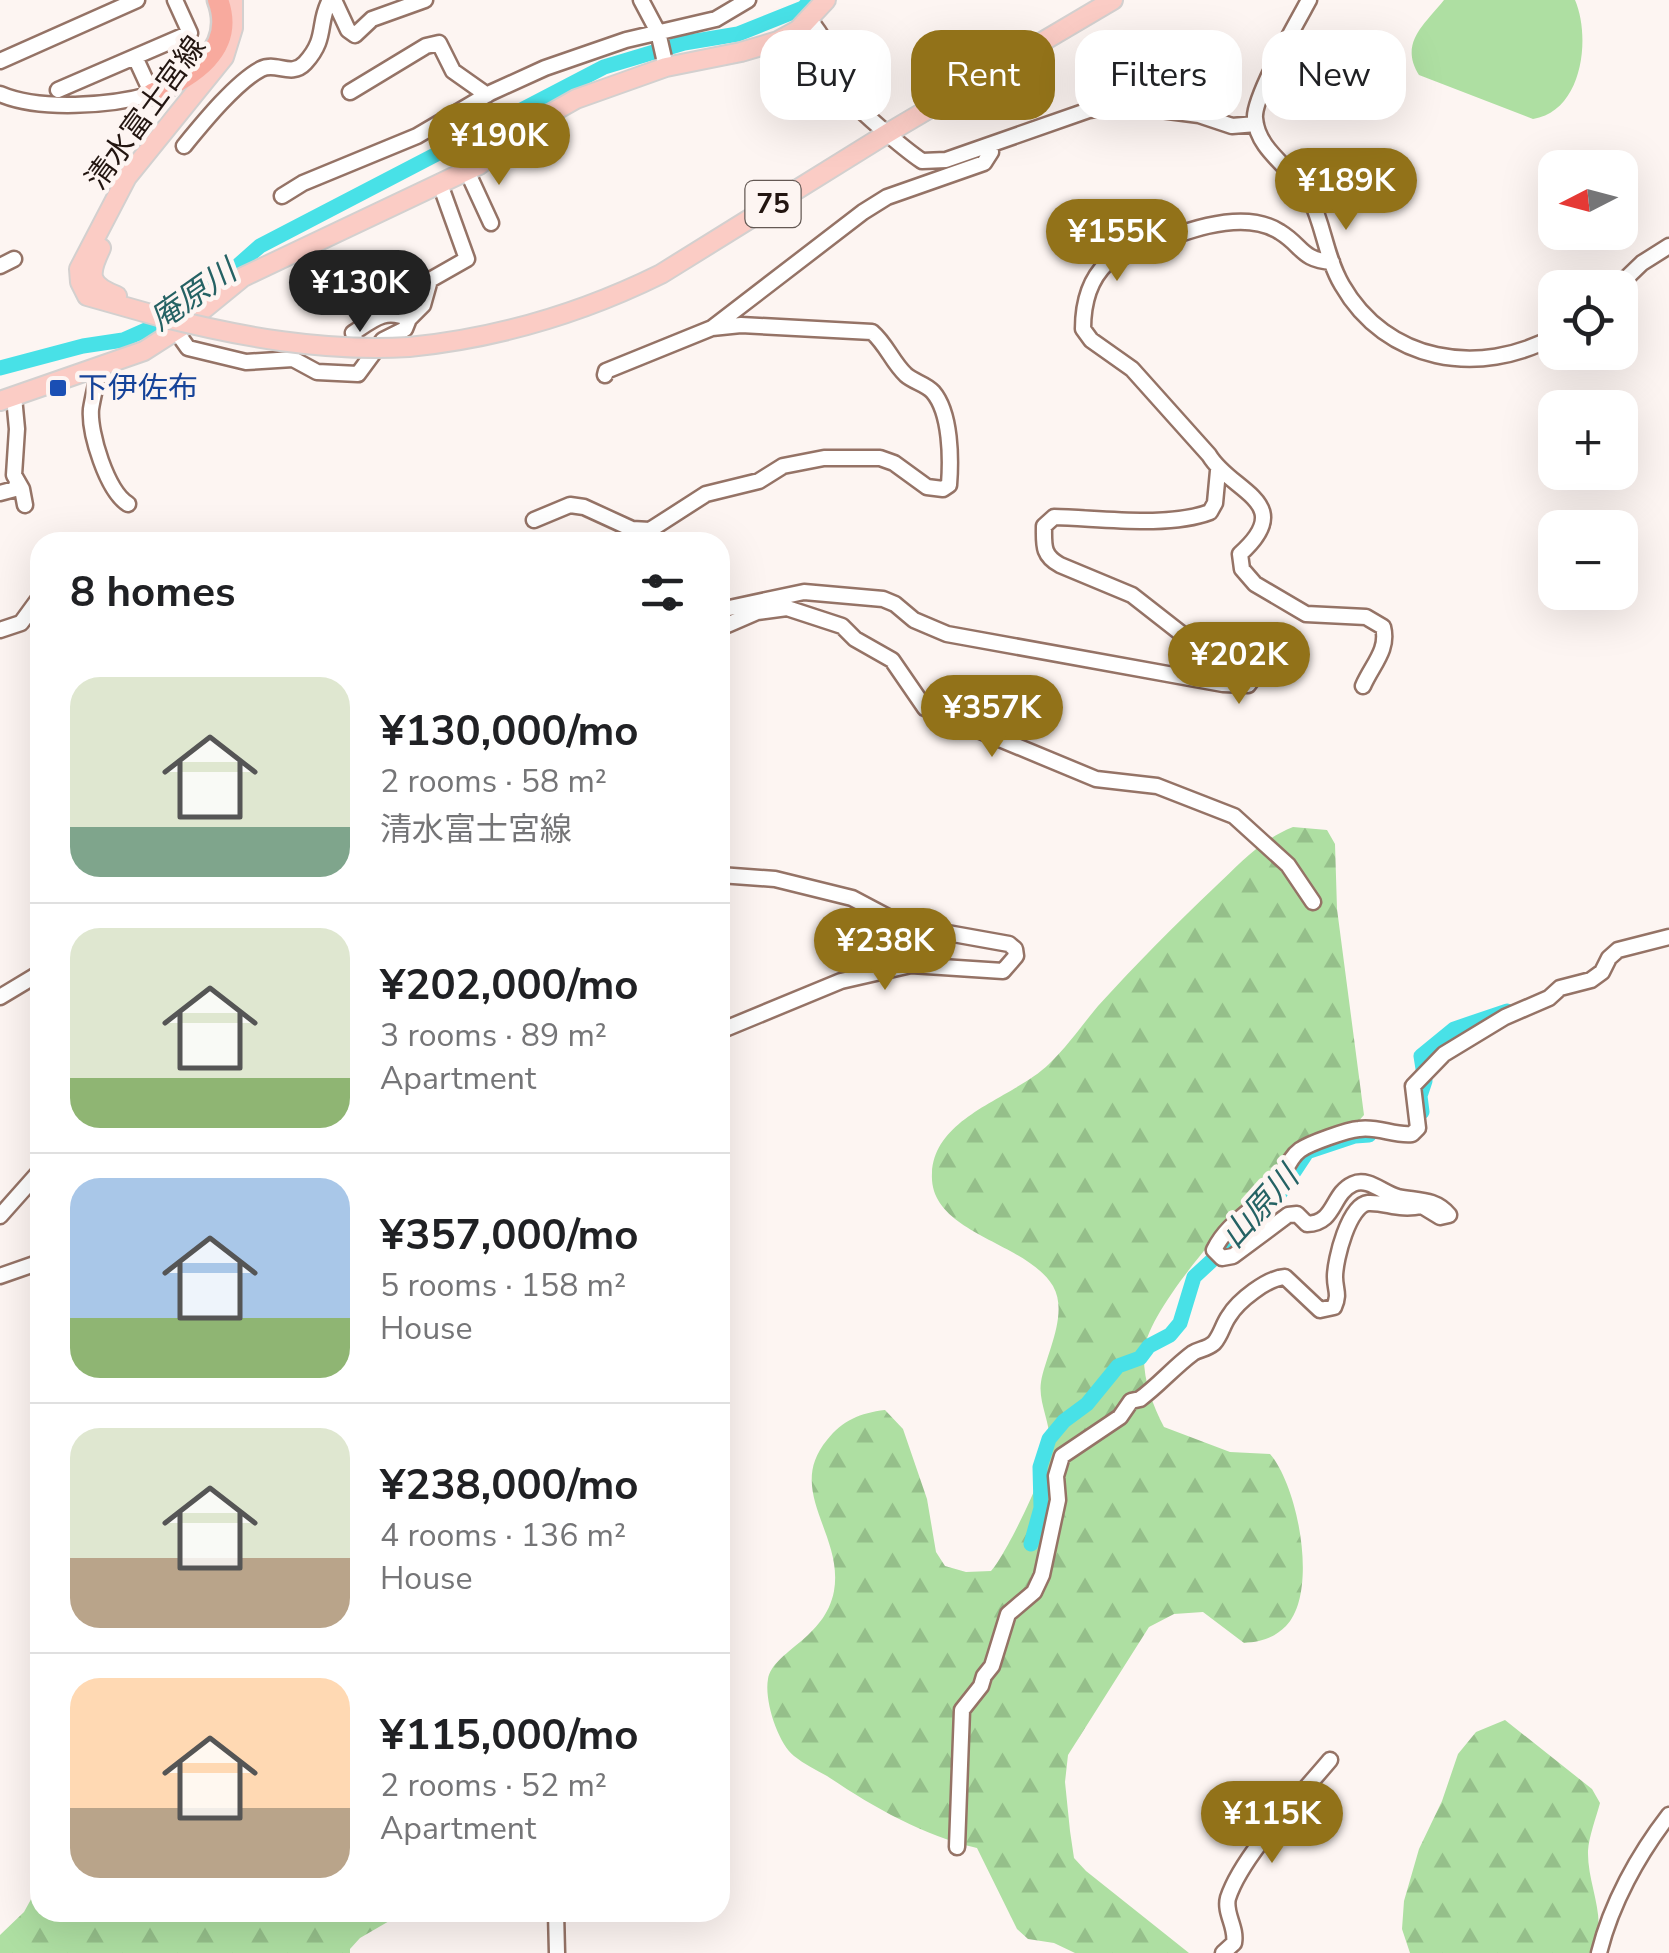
<!DOCTYPE html>
<html lang="en">
<head>
<meta charset="utf-8">
<style>
	body { margin:0; font-family:"Nunito Sans","Noto Sans JP",sans-serif; background:#f2f2f2; color:#202124; height:100vh; display:flex; flex-direction:column; font-size:38px; white-space:nowrap }
	* { box-sizing:border-box; margin:0 }
	p { font-size:32px; color:#757577 }
	.icon { flex:none; width:55px; height:55px; fill:none; stroke:currentColor; stroke-width:2; stroke-linecap:round; stroke-linejoin:round }
	.map { position:relative; flex:1; overflow:hidden }
	.details { position:absolute; left:30px; top:532px; width:700px; height:1390px; display:flex; flex-direction:column; background:#fff; border-radius:30px; box-shadow:0 10px 40px #0002 }
	.details>* { flex:none }
	.hud { position:absolute; left:760px; top:30px; width:758px; height:90px; display:flex; gap:20px }
	.needle { width:65px; rotate:264deg }
	.controls { position:absolute; left:1538px; top:150px; display:grid; gap:20px }
	.controls a { display:grid; place-items:center; width:100px; height:100px; border-radius:20px; background:#fff; box-shadow:0 10px 40px #0002; font-size:50px }
	.price { position:absolute; translate:-50% -85px; padding:0 22px; border-radius:35px; background:#927219; color:#fff; font-size:32px; line-height:65px; filter:drop-shadow(0 2px 5px #0008) }
	.price::after { content:''; position:absolute; left:50%; top:60px; width:30px; height:22px; margin-left:-15px; background:inherit; clip-path:polygon(0 0,100% 0,50% 100%) }
	.price.current { background:#222; color:#fff }
	ul { padding:0; list-style:none }
	li { display:flex; align-items:center; gap:30px; height:250px; padding:0 40px }
	li+li { border-top:2px solid #e0e0e0 }
	li span { display:grid; place-items:center; flex:none; width:280px; height:200px; border-radius:30px; color:#555 }
	li>.icon { margin-inline-start:auto }
	span .icon { width:120px; height:120px; fill:#fffc; stroke-width:1 }
	li b { font-size:42px }
	h2 { display:flex; justify-content:space-between; align-items:center; height:120px; padding:0 40px; font-size:42px }
	.tag { padding:0 35px; border-radius:30px; background:#fff; box-shadow:0 10px 40px #0002; font-size:35px; line-height:90px }
	.tag.current { background:#927219; color:#fff }
	.map>svg:first-child { display:block }
	.forest { fill:url(#forest-firs) }
	.pitch { fill:#aedfa2 }
	.lines { fill:none; stroke-linecap:round; stroke-linejoin:round }
	.river { stroke:#48e1e7; stroke-width:15 }
	.minor-casing { stroke:#957366; stroke-width:19 }
	.major-casing { stroke:#d3d0cf; stroke-width:22 }
	.highway-casing { stroke:#d3d0cf; stroke-width:25 }
	.minor { stroke:#fff; stroke-width:14 }
	.major { stroke:#fbccc5; stroke-width:18 }
	.highway { stroke:#f8aa9e; stroke-width:20 }
	.major-bridge-casing { stroke:#d3d0cf; stroke-width:22; stroke-linecap:butt }
	.major-bridge { stroke:#fbccc5; stroke-width:18 }
	.transit-dot { fill:#1a4fb4; stroke:#fdf5f2; stroke-width:4 }
	.labels { text-anchor:middle; dominant-baseline:central; stroke-width:9; stroke-linejoin:round; paint-order:stroke }
	.shield { fill:#fdf5f2; stroke:#645954; stroke-width:2.5 }
	.shield-label { font-size:28px; font-weight:bold; fill:#231611 }
	.street-label { font-size:30px; fill:#231611; stroke:#fdf5f2 }
	.transit-label { font-size:30px; fill:#164399; stroke:#fdf5f2; text-anchor:start }
	.water-label { font-size:32px; font-style:italic; fill:#256264; stroke:#fdf5f2 }
</style>
</head>
<body>
<div class="map">
<svg width="1669" height="1953" viewBox="0 0 1669 1953">
	<defs>
		<pattern id="forest-firs" width="22" height="20" patternUnits="userSpaceOnUse" patternTransform="scale(2.5)"><rect width="22" height="20" fill="#aedfa2"/><path d="M5 1l3.5 6h-7zM16 11l3.5 6h-7z" fill="#95bf8a"/></pattern>
	</defs>
	<rect width="100%" height="100%" fill="#fdf5f2"/>
	<path class="forest" d="M1293,827L1327,830L1335,844L1337,909L1364,1115C1337,1147 1297,1161 1265,1187C1233,1213 1145,1313 1144,1353C1143,1380 1152,1404 1164,1427L1230,1452L1270,1454C1298,1486 1319,1592 1286,1626C1274,1638 1261,1642 1244,1643L1203,1612L1174,1614L1149,1627L1068,1755L1065,1782L1070,1831L1074,1858L1086,1871L1189,1953H1075L1054,1943L1028,1939L1017,1929L977,1848C922,1835 873,1807 827,1776C816,1770 804,1764 794,1756C778,1743 764,1701 768,1679C773,1651 825,1639 834,1591C844,1534 785,1491 827,1440C843,1420 860,1413 885,1410L903,1429L927,1499L936,1552L945,1566L966,1572L991,1571C1005,1557 1051,1462 1050,1442C1050,1422 1038,1401 1041,1382C1046,1354 1069,1314 1053,1286C1026,1241 928,1234 932,1173C935,1115 1013,1099 1049,1064C1067,1047 1082,1025 1098,1006C1136,964 1175,925 1215,887C1239,864 1262,839 1293,827Z
		M1505,1720L1592,1789L1600,1803C1596,1818 1589,1836 1588,1851C1587,1887 1611,1923 1590,1953H1410L1402,1929L1404,1901L1419,1849L1442,1801L1458,1754L1476,1732Z
		M40,1883V1912L403,1913L360,1938L350,1949V1953H0V1935L24,1912Z"/>
	<path class="pitch" d="M1444,0H1575C1591,37 1583,111 1533,119L1419,75C1399,43 1424,25 1444,0Z"/>
	<g class="lines">
		<path class="river" d="M0,368L83,346L123,340L166,321L218,283L260,246L604,67L684,43L738,34L803,8L811,0
			M1422,1112L1420,1096L1425,1081L1421,1056L1454,1029L1507,1011
			M1031,1544L1041,1508L1040,1467L1049,1439L1064,1421L1087,1404L1118,1366L1140,1358L1149,1346L1170,1335L1180,1323L1194,1277L1221,1252L1241,1226L1278,1196L1307,1152L1355,1136L1369,1135"/>
		<defs>
			<path id="minor" d="M334,0L348,30L355,35L372,19L425,0
				M641,0L658,32L666,67
				M1309,0C1297,22 1253,98 1255,118C1257,152 1296,170 1310,198C1324,226 1326,258 1342,285C1386,362 1479,378 1555,336
				M809,19C834,49 829,61 844,91C850,104 907,151 922,161L946,160L1089,110L1122,105L1199,115L1232,126L1256,124
				M0,61L137,0
				M58,90L190,33L175,0
				M350,92L426,46L439,43L453,71L487,95
				M0,94C39,111 111,106 152,94L135,57
				M184,146C202,124 236,82 261,69C276,61 291,78 305,63C328,38 317,23 330,0
				M467,171L491,223
				M282,196L303,183L417,136L490,93L545,68L626,40L716,19L748,0
				M1332,262C1301,260 1303,246 1280,232C1234,202 1153,245 1107,263C1089,280 1083,305 1083,329L1091,340L1132,369L1209,455C1231,492 1298,502 1240,554L1242,569L1255,584L1306,614L1366,617L1383,627C1389,650 1372,665 1363,686
				M0,266L14,259
				M1616,288L1642,263L1669,246
				M176,331L188,348L246,362L293,359L317,372L358,374L383,340L405,329L409,319L423,305L430,280L467,259L440,184
				M355,339L353,333C374,319 385,308 409,319
				M99,369C97,382 93,396 91,409C89,433 107,491 128,504
				M605,375L606,371L712,328L863,212L887,197L984,163L991,152L989,145
				M14,397L17,429L14,475L22,489L25,505
				M0,493L15,489L17,483
				M534,520L570,505L584,507L632,529L650,530L706,494L759,481L783,466L824,458H880L894,463L927,487L943,489L949,485C951,459 951,413 933,392C926,384 914,382 906,375C892,362 887,345 872,332L741,325L712,328
				M720,610L804,592L883,599L895,604L914,620L947,634L1223,684L1248,685L1251,681L1248,671L1210,656L1132,595L1060,565C1042,555 1044,545 1044,526L1054,517C1099,518 1168,528 1210,512L1215,503L1218,471
				M720,615L727,625L757,612L787,608L842,626L855,639L892,660L925,708L1096,779L1157,786L1234,816L1288,865L1313,902
				M0,630L21,623L40,597
				M720,875L775,879L852,898L903,925L1009,944L1015,949L1016,956L1003,971L911,965L841,981L720,1031
				M0,997L40,973
				M0,1216L40,1171
				M0,1276L40,1262
				M957,1847L962,1710L981,1686L984,1676L992,1666L1008,1614L1034,1592L1042,1575L1058,1500L1056,1476L1062,1456L1120,1417L1131,1401L1140,1399C1159,1385 1174,1367 1193,1353C1200,1349 1207,1349 1214,1343C1221,1335 1223,1324 1229,1316C1238,1301 1267,1278 1285,1277L1320,1310L1334,1307C1340,1294 1335,1290 1335,1277C1335,1259 1349,1205 1368,1203C1387,1202 1397,1211 1422,1206L1440,1217L1449,1215C1435,1198 1417,1201 1398,1197C1383,1193 1368,1177 1353,1184C1331,1194 1336,1223 1307,1224L1297,1214L1288,1215L1233,1256L1222,1258L1214,1250C1229,1219 1260,1208 1279,1182C1286,1171 1289,1158 1300,1150C1310,1143 1347,1130 1359,1129C1378,1126 1394,1136 1412,1134L1418,1128L1413,1086L1444,1054L1505,1017L1549,998L1560,988L1591,980L1602,972L1609,958L1618,950L1669,937
				M556,1912L557,1953
				M1223,1953L1234,1943C1237,1927 1224,1913 1228,1898C1242,1855 1300,1796 1330,1760
				M1599,1953C1611,1904 1638,1855 1669,1815"/>
			<path id="major" d="M101,248C88,275 88,285 117,296
				M158,316L87,296L80,282L79,269L127,177L224,57L233,28V0
				M409,347C499,338 580,314 661,274L888,133L1113,0
				M0,401L144,351L183,326L243,277L479,165L537,121L576,99L666,67L741,52L778,41L798,30L826,0"/>
			<path id="highway" d="M152,94C191,77 237,50 218,0"/>
		</defs>
		<use href="#minor" class="minor-casing"/>
		<use href="#major" class="major-casing"/>
		<use href="#highway" class="highway-casing"/>
		<use href="#minor" class="minor"/>
		<use href="#major" class="major"/>
		<use href="#highway" class="highway"/>
		<defs>
			<path id="major-bridge" d="M158,316C241,337 323,352 409,347"/>
		</defs>
		<use href="#major-bridge" class="major-bridge-casing"/>
		<use href="#major-bridge" class="major-bridge"/>
	</g>
	<rect class="transit-dot" x="48" y="378" width="20" height="20" rx="5"/>
	<g class="labels">
		<rect class="shield" x="745.5" y="181" width="55" height="46" rx="8"/>
		<g class="shield-label">
			<text x="773" y="204">75</text>
		</g>
		<g class="street-label">
			<text transform="translate(146 113) rotate(-54)">清水富士宮線</text>
		</g>
		<g class="transit-label">
			<text x="78" y="388">下伊佐布</text>
		</g>
		<g class="water-label">
			<text transform="translate(193 295) rotate(-35)">庵原川</text>
			<text transform="translate(1260 1207) rotate(-48)">山原川</text>
		</g>
	</g>
</svg>
<div class="controls">
<a><svg class="needle" viewBox="-14 -14 28 28"><path d="M0-13l5 13h-10z" fill="#e53935"/><path d="M0 13l5-13h-10z" fill="#757577"/></svg></a>
<a><svg class="icon" aria-label="locate" viewBox="0 0 24 24"><circle cx="12" cy="12" r="6"/><path d="M12 2v4M12 18v4M2 12h4M18 12h4"/></svg></a>
<a>+</a>
<a>−</a>
</div>
<b class="price" style="left:499px;top:188px">¥190K</b>
<b class="price" style="left:1346px;top:233px">¥189K</b>
<b class="price" style="left:1117px;top:284px">¥155K</b>
<b class="price current" style="left:360px;top:335px">¥130K</b>
<b class="price" style="left:1239px;top:707px">¥202K</b>
<b class="price" style="left:992px;top:760px">¥357K</b>
<b class="price" style="left:885px;top:993px">¥238K</b>
<b class="price" style="left:1272px;top:1866px">¥115K</b>
<div class="hud">
<a class="tag">Buy</a>
<a class="tag current">Rent</a>
<a class="tag">Filters</a>
<a class="tag">New</a>
</div>
<section class="details">
<h2>8 homes<svg class="icon" aria-label="filters" viewBox="0 0 24 24"><path d="M4 7h16M4 17h16"/><circle cx="9" cy="7" r="2"/><circle cx="15" cy="17" r="2"/></svg></h2>
<ul>
<li><span style="background:linear-gradient(#dfe7d0 75%,#7fa58c 0)"><svg class="icon" aria-label="home" viewBox="0 0 24 24"><path d="M3 11l9-7 9 7M6 9v11h12V9"/></svg></span><div><b>¥130,000/mo</b><p>2 rooms · 58 m²</p><p>清水富士宮線</p></div></li>
<li><span style="background:linear-gradient(#dfe7d0 75%,#8fb573 0)"><svg class="icon" aria-label="home" viewBox="0 0 24 24"><path d="M3 11l9-7 9 7M6 9v11h12V9"/></svg></span><div><b>¥202,000/mo</b><p>3 rooms · 89 m²</p><p>Apartment</p></div></li>
<li><span style="background:linear-gradient(#a9c7e8 70%,#8fb573 0)"><svg class="icon" aria-label="home" viewBox="0 0 24 24"><path d="M3 11l9-7 9 7M6 9v11h12V9"/></svg></span><div><b>¥357,000/mo</b><p>5 rooms · 158 m²</p><p>House</p></div></li>
<li><span style="background:linear-gradient(#dfe7d0 65%,#b9a48a 0)"><svg class="icon" aria-label="home" viewBox="0 0 24 24"><path d="M3 11l9-7 9 7M6 9v11h12V9"/></svg></span><div><b>¥238,000/mo</b><p>4 rooms · 136 m²</p><p>House</p></div></li>
<li><span style="background:linear-gradient(#ffd9b3 65%,#b9a48a 0)"><svg class="icon" aria-label="home" viewBox="0 0 24 24"><path d="M3 11l9-7 9 7M6 9v11h12V9"/></svg></span><div><b>¥115,000/mo</b><p>2 rooms · 52 m²</p><p>Apartment</p></div></li>
</ul>
</section>
</div>
</body>
</html>
